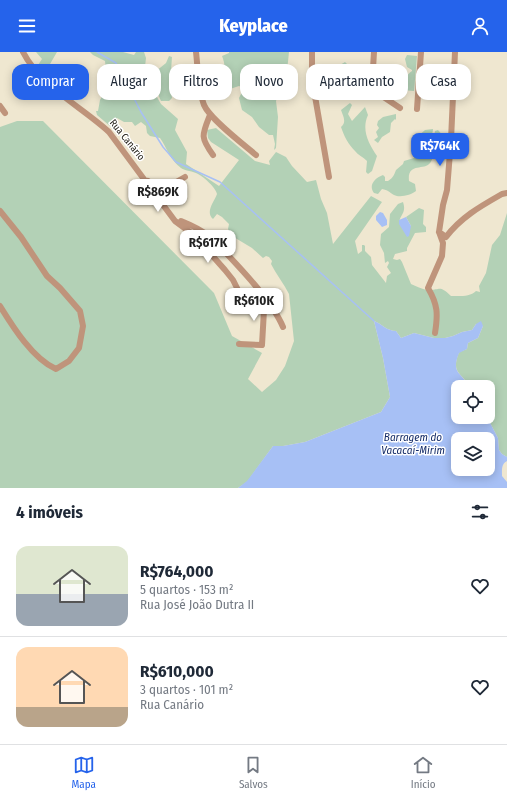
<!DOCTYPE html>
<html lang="pt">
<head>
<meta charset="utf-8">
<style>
	body { margin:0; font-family:"Fira Sans Condensed",sans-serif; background:#f6f6f7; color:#1f2937; height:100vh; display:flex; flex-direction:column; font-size:15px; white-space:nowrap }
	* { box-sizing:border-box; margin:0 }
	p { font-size:13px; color:#747a83 }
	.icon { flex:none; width:22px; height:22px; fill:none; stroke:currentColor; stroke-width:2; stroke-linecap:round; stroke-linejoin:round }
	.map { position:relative; height:436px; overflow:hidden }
	.panel { display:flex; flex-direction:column; background:#fff; flex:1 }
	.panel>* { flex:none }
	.hud { position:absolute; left:12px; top:12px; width:483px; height:36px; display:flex; gap:8px }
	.buttons { position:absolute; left:451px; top:328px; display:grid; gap:8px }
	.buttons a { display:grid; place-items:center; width:44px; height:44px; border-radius:8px; background:#fff; box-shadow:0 2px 10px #0003; font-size:20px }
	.price { position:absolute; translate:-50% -34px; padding:0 9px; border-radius:8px; background:#fff; color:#222; font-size:13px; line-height:26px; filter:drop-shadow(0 1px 2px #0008) }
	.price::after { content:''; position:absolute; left:50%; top:24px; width:12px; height:9px; margin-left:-6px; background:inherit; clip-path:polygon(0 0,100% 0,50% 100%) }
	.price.on { background:#2563eb; color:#fff }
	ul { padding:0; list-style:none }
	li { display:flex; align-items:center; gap:12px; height:100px; padding:0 16px }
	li+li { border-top:1px solid #e0e1e3 }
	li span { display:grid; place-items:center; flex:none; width:112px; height:80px; border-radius:12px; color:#555 }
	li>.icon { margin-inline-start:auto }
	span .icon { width:48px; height:48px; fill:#fffc; stroke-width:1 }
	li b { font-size:17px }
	h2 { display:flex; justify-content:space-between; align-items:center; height:48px; padding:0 16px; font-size:17px }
	.tag { padding:0 14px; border-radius:12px; background:#fff; box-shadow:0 2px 10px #0003; font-size:14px; line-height:36px }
	.tag.on { background:#2563eb; color:#fff }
	header { display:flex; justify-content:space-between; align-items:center; height:52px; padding:0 16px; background:#2563eb; color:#fff; font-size:18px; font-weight:800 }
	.tabs { display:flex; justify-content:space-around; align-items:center; height:56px; border-top:1px solid #e0e1e3; background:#fff; font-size:11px; color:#747a83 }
	.tabs a { display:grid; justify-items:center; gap:2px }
	.tabs .on { color:#2563eb }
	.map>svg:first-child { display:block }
	.green { fill:#b3d1b6 }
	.water { fill:#a7c0f5; fill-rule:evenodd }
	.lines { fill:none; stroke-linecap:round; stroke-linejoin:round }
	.stream { stroke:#a7c0f5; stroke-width:1.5 }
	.minor { stroke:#bf947b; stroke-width:6 }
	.labels { text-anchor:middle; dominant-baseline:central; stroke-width:3; stroke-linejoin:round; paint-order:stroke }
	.street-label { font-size:10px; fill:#1d1a12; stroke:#fff }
	.water-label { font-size:11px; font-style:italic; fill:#152c68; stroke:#fff }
</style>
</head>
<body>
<header><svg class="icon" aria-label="menu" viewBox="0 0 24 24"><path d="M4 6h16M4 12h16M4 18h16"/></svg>Keyplace<svg class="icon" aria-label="person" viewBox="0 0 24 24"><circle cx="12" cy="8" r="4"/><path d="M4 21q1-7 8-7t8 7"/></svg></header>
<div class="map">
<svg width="507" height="436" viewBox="0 0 507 436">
	<rect width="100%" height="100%" fill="#efe7d0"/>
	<path class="green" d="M36,0H57L46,19L41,18L38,13L42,7Z
		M90,0H123L134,3L136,0H144L146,6L144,23L161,52L178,67L175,78L187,100L186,112L219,134L239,108L211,90L208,86L207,78L216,76L255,109L270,113L269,109L276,100L286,105L292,114L307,130L316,128L321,147L327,161L333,192L371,144L382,150L355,189L358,202L362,199V193H364L365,194V199L371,205L372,213L386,231L387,224L391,221L387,215L389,211L388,209L385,211L384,201L380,193L381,182L389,175L390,162L398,152L403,150C407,162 399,163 399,172L411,174L406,165L419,156L424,158L423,172L426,175V180L415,181L407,196V199L395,202L393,207L397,208L400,207L402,210L411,232C416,234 422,237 427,238C441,239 438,232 451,244C460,244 470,245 476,239L480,240L479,234L486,221L492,193L500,183L507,161V405L502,402L499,398L498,386L487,365L488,335H470C460,319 451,321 459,300L467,297L468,291L478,286L483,274L476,272L472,278L462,280L453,284L445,286H434L414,281L401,286L396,279C387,279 382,272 374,269L383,306L390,345L381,360L305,390L283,394H273L247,430L238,436H0V75L17,69H43L214,241L232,284L262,301L248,327L262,340L276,328L285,314L294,289L289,242C284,232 276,222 271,212L272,209L269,205L266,204L263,206L252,196L232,184L228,177L229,172L222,165L217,162L213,167C205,160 214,150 217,142C216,136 204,125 198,122C193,119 185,119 181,116C170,108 167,96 160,86L150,84L147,81L146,74L141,70L135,74L132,70H124L117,66L111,75L97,63L96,59H98L100,48L103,43V29L106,23L110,26L113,25L107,36L117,40L126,47L127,45L124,38L125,33H120L119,21L117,17L109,19L106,18L105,9L93,3Z
		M229,0H289L286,29L280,38L276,49L278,65L276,96L274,98L275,92L273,83H269L259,75L252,65L242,58L239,46L244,36L239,34L227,38L217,33V30C228,26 225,11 222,4L229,1Z
		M407,3L417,4L414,39L402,38L400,33C405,28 406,23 412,19V18L407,15L405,7Z
		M169,4L172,5L170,33L172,46L169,49H161L150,24L166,11Z
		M345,10L347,12L345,23L348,27H342L324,23V22H331C334,20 339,16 340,13Z
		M350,51L352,53L348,62L352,69L365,55L368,63C361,78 369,92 377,104L372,119L368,122L366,120L367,109C363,105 358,103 355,99C348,92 344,84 341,75C347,70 343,64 341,58Z
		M396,62V68L395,67L391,71L390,80L382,85L378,91L374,88L378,85L376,80L379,76L377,73L378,69L383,65Z
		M433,77C433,86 425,88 417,90L416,86L425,78Z
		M438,78C445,86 449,87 446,97L439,98V102L438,103L435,102C432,105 432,109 430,111C424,119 407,110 409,129L415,132L416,139C411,143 400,146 394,143C389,140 388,138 382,137L378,142L374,141C368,133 375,126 383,123L385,125V129H388C393,126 394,123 396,118L403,112L404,109L414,106L417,93L419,91L423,92L434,86L435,79Z"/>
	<path class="water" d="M380,160L383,161L387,168V173L382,175L376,168V164Z
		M406,165L411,174L409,184L407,185L399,172V168Z
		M374,269C382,272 387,279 396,279L401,286L414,281L434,286H445L453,284L462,280L472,278L476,272L481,269L483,274L478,286L468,291L467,297L459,301C451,321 460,319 470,335H458V365H487L498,386L499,398L502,402L507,405V409C501,412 502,418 502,424L507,430V436H238L247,429L273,394H283L305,390L381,360L390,345L383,306ZM458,387H488V417H458Z"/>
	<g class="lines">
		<path class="stream" d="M97,0L116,11L141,60L163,95L176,110L220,130L374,269"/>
		<path class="minor" d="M23,0C40,34 82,55 109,80L175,169L194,183L225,218L233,228L245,252
			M196,0C198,17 198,37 204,53C210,67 243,92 256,103
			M312,0V27L329,125
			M312,27L372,33L374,0
			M372,33L373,38L400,56
			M0,54L5,61
			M417,57L421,0
			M210,63C202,83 200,85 213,103
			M148,129L159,137H164L185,125
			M0,159L21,185L47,224L60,236L80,259L83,274L79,296L69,309L56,317C33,307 13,275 0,254
			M181,169C191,173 202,178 210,185C216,189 220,195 225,200C244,220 273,251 283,275
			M439,180L446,185C461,165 481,154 502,142L507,141
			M435,281C438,262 438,253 428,236L442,204L443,191L439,180L443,153L447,138L451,88L455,0
			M239,292L262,293L264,258L267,250"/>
	</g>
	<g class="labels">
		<g class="street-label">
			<text transform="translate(127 88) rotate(51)">Rua Canário</text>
		</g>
		<g class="water-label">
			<text x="413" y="385">Barragem do<tspan x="413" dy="13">Vacacaí-Mirim</tspan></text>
		</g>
	</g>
</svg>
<div class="buttons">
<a><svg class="icon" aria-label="locate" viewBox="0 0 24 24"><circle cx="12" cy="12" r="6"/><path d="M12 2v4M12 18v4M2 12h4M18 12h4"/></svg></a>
<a><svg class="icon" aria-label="layers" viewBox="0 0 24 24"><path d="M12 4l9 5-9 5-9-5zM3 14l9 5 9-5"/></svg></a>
</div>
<b class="price on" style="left:440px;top:115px">R$764K</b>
<b class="price" style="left:158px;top:161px">R$869K</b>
<b class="price" style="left:208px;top:212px">R$617K</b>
<b class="price" style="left:254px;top:270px">R$610K</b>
<div class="hud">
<a class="tag on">Comprar</a>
<a class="tag">Alugar</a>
<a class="tag">Filtros</a>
<a class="tag">Novo</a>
<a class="tag">Apartamento</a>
<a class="tag">Casa</a>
</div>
</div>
<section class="panel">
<h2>4 imóveis<svg class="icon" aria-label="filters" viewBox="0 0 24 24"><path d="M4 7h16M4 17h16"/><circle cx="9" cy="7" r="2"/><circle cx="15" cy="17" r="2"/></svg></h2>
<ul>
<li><span style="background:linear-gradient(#dfe7d0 60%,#9aa5b1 0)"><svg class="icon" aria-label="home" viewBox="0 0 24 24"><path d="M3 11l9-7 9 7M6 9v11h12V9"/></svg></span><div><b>R$764,000</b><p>5 quartos · 153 m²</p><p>Rua José João Dutra II</p></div><svg class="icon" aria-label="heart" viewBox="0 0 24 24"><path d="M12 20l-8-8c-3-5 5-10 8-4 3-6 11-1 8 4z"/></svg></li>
<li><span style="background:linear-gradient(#ffd9b3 75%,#b9a48a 0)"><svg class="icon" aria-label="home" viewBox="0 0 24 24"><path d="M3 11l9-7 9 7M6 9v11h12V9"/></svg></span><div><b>R$610,000</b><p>3 quartos · 101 m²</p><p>Rua Canário</p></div><svg class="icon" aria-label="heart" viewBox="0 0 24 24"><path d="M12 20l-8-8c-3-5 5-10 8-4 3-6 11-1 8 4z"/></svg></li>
</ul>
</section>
<nav class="tabs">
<a class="on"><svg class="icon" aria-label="map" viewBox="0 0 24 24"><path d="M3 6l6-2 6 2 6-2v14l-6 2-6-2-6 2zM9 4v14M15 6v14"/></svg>Mapa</a>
<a><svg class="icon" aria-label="saved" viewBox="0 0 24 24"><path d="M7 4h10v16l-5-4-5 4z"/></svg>Salvos</a>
<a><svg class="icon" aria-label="home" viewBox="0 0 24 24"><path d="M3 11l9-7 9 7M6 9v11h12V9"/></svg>Início</a>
</nav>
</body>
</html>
